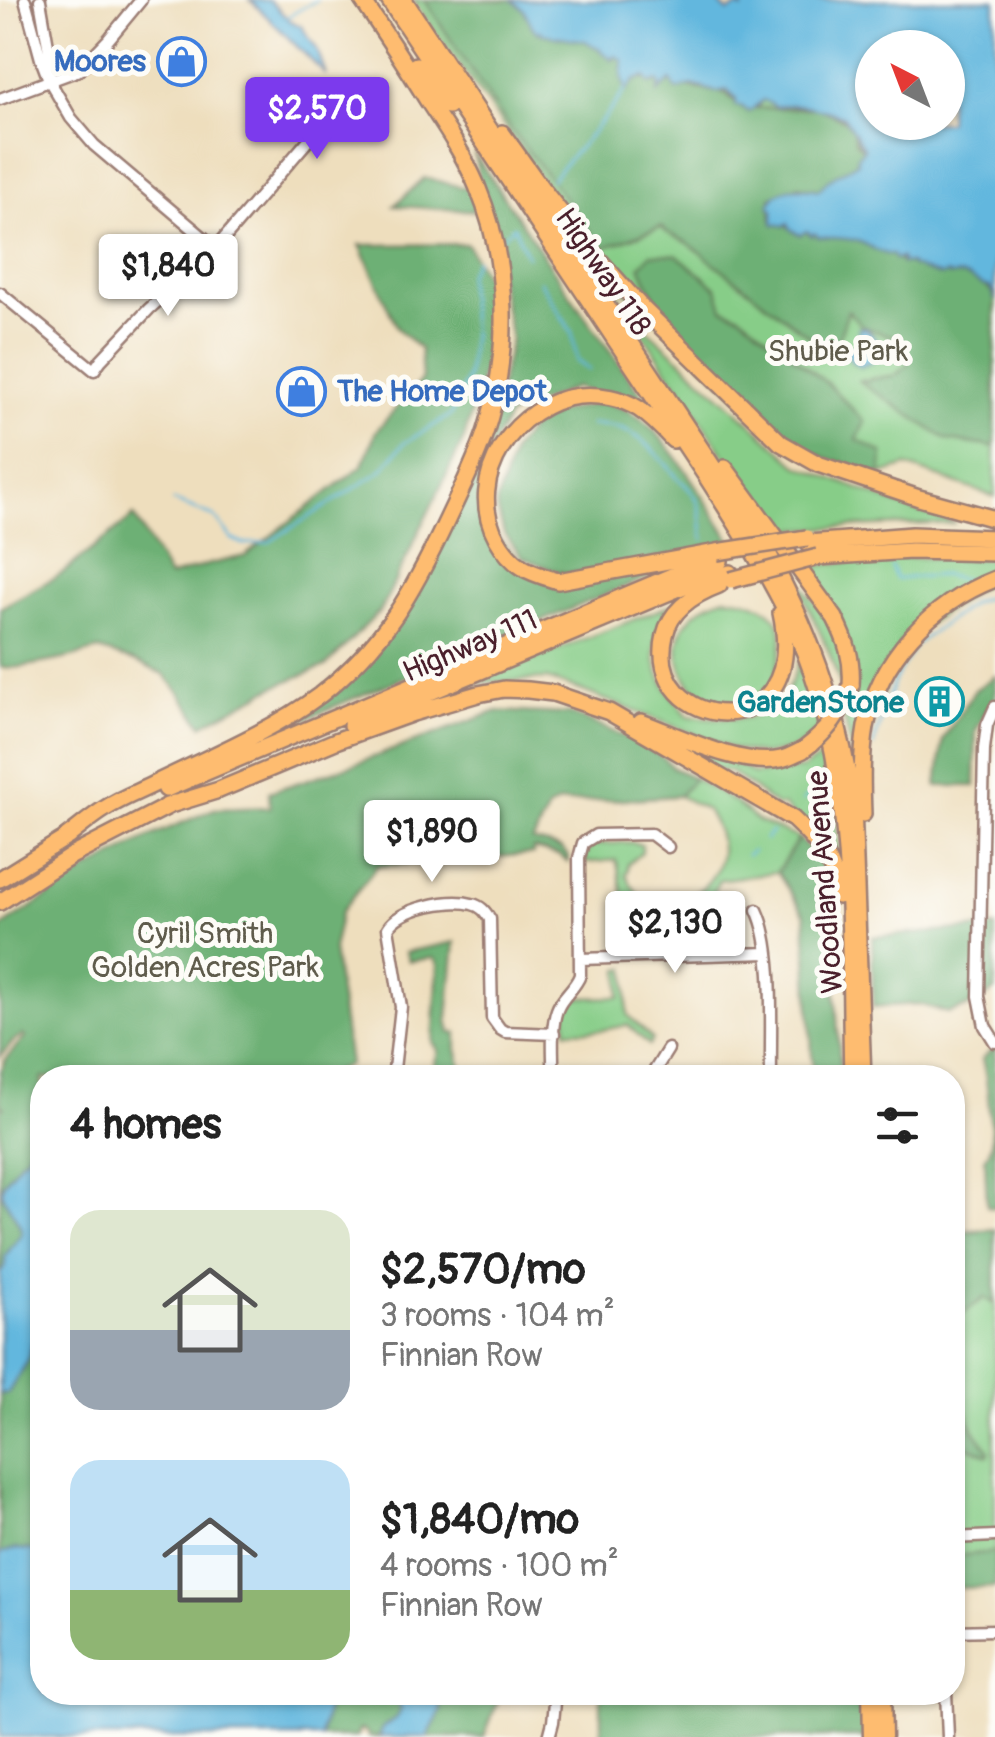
<!DOCTYPE html>
<html lang="en">
<head>
<meta charset="utf-8">
<style>
	body { margin:0; font-family:Pangolin,sans-serif; background:#f2f2f2; color:#222; height:100vh; display:flex; flex-direction:column; font-size:38px; white-space:nowrap }
	* { box-sizing:border-box; margin:0 }
	p { font-size:32px; color:#767676 }
	.icon { flex:none; width:55px; height:55px; fill:none; stroke:currentColor; stroke-width:2; stroke-linecap:round; stroke-linejoin:round }
	.map { position:relative; flex:1; overflow:hidden }
	.panel { position:absolute; left:30px; top:1065px; width:935px; height:640px; display:flex; flex-direction:column; background:#fff; border-radius:40px; box-shadow:0 2px 8px #0004 }
	.panel>* { flex:none }
	.needle { width:65px; rotate:318deg }
	.controls { position:absolute; left:855px; top:30px; display:grid; gap:20px }
	.controls a { display:grid; place-items:center; width:110px; height:110px; border-radius:50%; background:#fff; box-shadow:0 2px 8px #0004; font-size:50px }
	.price { position:absolute; translate:-50% -85px; padding:0 22px; border-radius:10px; background:#fff; color:#222; font-size:32px; line-height:65px; filter:drop-shadow(0 2px 5px #0008) }
	.price::after { content:''; position:absolute; left:50%; top:60px; width:30px; height:22px; margin-left:-15px; background:inherit; clip-path:polygon(0 0,100% 0,50% 100%) }
	.price.selected { background:#7c3aed; color:#fff }
	ul { padding:0; list-style:none }
	li { display:flex; align-items:center; gap:30px; height:250px; padding:0 40px }
	li span { display:grid; place-items:center; flex:none; width:280px; height:200px; border-radius:30px; color:#555 }
	li>.icon { margin-inline-start:auto }
	span .icon { width:120px; height:120px; fill:#fffc; stroke-width:1 }
	li b { font-size:42px }
	h2 { display:flex; justify-content:space-between; align-items:center; height:120px; padding:0 40px; font-size:42px }
	.map>svg:first-child { display:block }
	.green { fill:#87cd88; stroke:#68765a; stroke-width:2.5 }
	.forest { fill:#6db074; stroke:#5c6850; stroke-width:2.5 }
	.water { fill:#62b7de; stroke:#566b84; stroke-width:2.5; fill-rule:evenodd }
	.lines { fill:none; stroke-linecap:round; stroke-linejoin:round }
	.stream { stroke:#62b7de; stroke-width:2.5 }
	.minor-casing { stroke:#9c7e74; stroke-width:15 }
	.major-casing { stroke:#9c7e74; stroke-width:19 }
	.highway-casing { stroke:#9c7e74; stroke-width:20 }
	.minor { stroke:#fff; stroke-width:10 }
	.major { stroke:#febc70; stroke-width:14 }
	.highway { stroke:#febc70; stroke-width:15 }
	.highway-bridge-casing { stroke:#9c7e74; stroke-width:20; stroke-linecap:butt }
	.highway-bridge { stroke:#febc70; stroke-width:15 }
	.labels { text-anchor:middle; dominant-baseline:central; stroke-width:10; stroke-linejoin:round; paint-order:stroke }
	.shop-label { font-size:30px; font-weight:bold; fill:#366cbe; stroke:#fdfcf7; text-anchor:end }
	.street-label { font-size:30px; fill:#4a1f2b; stroke:#fdfcf7 }
	.park-label { font-size:30px; fill:#5f5c4c; stroke:#fdfcf7 }
	.culture-label { font-size:30px; font-weight:bold; fill:#0d838f; stroke:#fdfcf7; text-anchor:end }
</style>
</head>
<body>
<div class="map">
<svg width="995" height="1737" viewBox="0 0 995 1737">
	<rect width="100%" height="100%" fill="#fdfcf7"/>
	<filter id="ink" filterUnits="userSpaceOnUse"><feTurbulence type="fractalNoise" baseFrequency=".01" numOctaves="2"/><feDisplacementMap in="SourceGraphic" scale="20" xChannelSelector="R" yChannelSelector="G"/><feConvolveMatrix kernelMatrix="1 2 1 2 8 2 1 2 1" color-interpolation-filters="sRGB"/></filter>
	<filter id="wash" filterUnits="userSpaceOnUse"><feTurbulence type="fractalNoise" baseFrequency=".0048" numOctaves="4" result="noise"/><feDisplacementMap in="SourceGraphic" scale="40" xChannelSelector="R" yChannelSelector="G"/><feGaussianBlur stdDeviation="2.25" result="paint"/><feColorMatrix in="noise" values="0 0 0 0 0 0 0 0 0 0 0 0 0 0 0 0 0 1.4 0 .05"/><feComposite in="paint" operator="in"/></filter>
	<g filter="url(#wash)">
		<rect width="100%" height="100%" fill="#eedebd"/>
		<path class="green" d="M413,0H512L635,80L645,77L671,81L683,88L692,85L716,92L727,90L733,98H735L737,104L745,111L756,108L763,100C790,106 818,108 844,117L864,149L859,162L819,190L791,187L773,197L769,206L773,210L772,223L787,222L790,229L807,231L897,260L901,258L910,265L990,287L995,300V497L907,466L880,475L818,455L799,454L618,285Z
			M599,268L640,323L797,465L915,511L955,523L795,529L784,532L725,456L640,329L599,278Z
			M881,557L995,559V577L901,643L856,769L844,717L855,684L807,567Z
			M798,580L848,646L842,689L828,650L801,591Z
			M726,597C748,598 781,609 782,636C783,651 776,670 773,685C764,691 755,699 746,702C689,724 637,623 726,597Z
			M671,605C641,652 656,678 688,716C723,718 765,728 786,692C792,683 795,671 799,661L821,727L810,740L789,750L764,755L733,749L583,691L547,679L472,683Z
			M664,736L745,768L753,774L802,769L825,755L829,764L841,866L783,805L778,807L731,772L714,769Z
			M694,778L736,803L757,821L799,838L777,872L719,880C716,886 713,897 709,902C694,918 637,919 625,900C621,892 620,871 616,860L584,863L585,857L591,845L630,842L642,845V852L628,864V871L626,873C645,934 739,891 718,832C715,825 712,816 707,811C699,805 688,801 679,796Z
			M626,968L628,1015L652,1039L649,1045L628,1025L602,1030L567,1031C566,1014 562,1012 577,998L620,997V969Z
			M995,1229V1587L953,1588L952,1231Z"/>
		<path class="forest" d="M424,0H516L612,36L637,79L660,78L682,86L725,93L743,108H818L851,123L856,143L864,150L852,171L843,172L821,190L797,186L771,198L772,220L802,232L850,236L885,250L901,262L978,277L995,296V447L947,440L859,381L896,375L908,364L901,339L863,327L848,311L833,355L688,243L666,232L661,227L603,248L507,124Z
			M474,153L582,312L656,414L575,387L509,416L482,463L481,486L490,529L533,576L678,565L340,704L234,751L306,704L385,635L488,438L511,339Z
			M424,178L471,189L479,211L394,206Z
			M467,244L488,282L484,366L464,439L381,610L326,666L278,685L202,725L180,693L164,674L134,661L99,650L64,659L21,667L0,668V608L61,574L134,516L169,577L206,565L245,556L363,465L376,431L422,379L420,349L397,328L360,245Z
			M651,254L677,255L717,288L723,308L741,315L828,384L865,422L857,440L883,453L881,475L817,455L785,436L657,312L656,300L640,266Z
			M603,402C612,405 624,408 632,413C670,435 707,505 732,542L577,576L550,569L522,557L504,534L496,504L513,450L531,428L555,413Z
			M995,676V697L976,730L975,786H937L943,739L975,690Z
			M497,711L572,714L631,739L662,757L673,768L694,778L679,796L558,803L548,809L533,841L562,849L568,856V862L558,855L533,849V854L377,866L341,912L333,949L349,1064L325,1077L42,1078V1143L40,1146L30,1147L26,1157L21,1160C16,1169 4,1178 2,1188C0,1200 19,1216 22,1233L5,1256V1267L0,1273V1107H3L0,1104V1073L5,1060L25,1037L23,1035L15,1040L0,1057V928L88,870L149,837L214,809L270,807L269,792L352,765Z
			M799,838L821,862L829,893L841,1077H813L805,915L777,872Z
			M995,927V991L970,1006L948,1013L919,1004L873,1007L872,937Z
			M455,942L448,1019L451,1033H457V1049L462,1068L454,1077H431L438,1051L433,1042L438,964L434,958L409,961L405,952Z
			M995,1047V1208L987,1206L985,1159C995,1144 991,1129 989,1110C988,1091 987,1078 982,1059Z
			M995,1229V1304L985,1298L953,1320V1233Z
			M42,1322V1555C24,1546 18,1550 0,1553V1394L8,1393C14,1382 21,1374 26,1364C33,1351 36,1336 42,1322Z
			M953,1381L973,1429L989,1450L988,1455L967,1446H953Z
			M995,1552V1587L953,1588V1556Z
			M330,1693H391V1698L399,1699L398,1705L401,1709L397,1717L383,1728L380,1737H368V1734L364,1730H359L357,1737H321C320,1727 326,1721 326,1712C327,1704 327,1700 330,1693Z
			M432,1693H501L484,1737H427L441,1711L440,1704L444,1699L435,1698Z
			M601,1693H863L864,1737H601Z"/>
		<path class="water" d="M250,0H269L290,21L301,26L317,49L326,75Z
			M512,0H715L728,12L739,6L742,9L744,2L751,0H995V300L990,287C975,286 972,272 951,276L946,274L943,276C930,274 922,270 910,265V263L902,264L901,258L895,260L892,255C878,254 872,246 860,242C846,237 833,239 818,237L815,233L812,236L807,231L800,235L790,229L788,223L784,226L773,224V210L769,206C777,184 801,187 819,190L828,180L858,162L856,158L864,149L844,117C825,110 795,101 776,107L763,100L749,112L741,106H736V99L727,90L716,92L692,85L676,90L671,81L658,92L660,84L658,81L650,84L645,77L635,80L626,91L622,76L623,60L615,56L613,60L599,49L585,41L542,34L541,31L538,33L533,28L524,10ZM872,48H948V122H872Z
			M859,328H866L879,343L883,352L879,358L861,367C851,363 848,358 845,348L853,347L857,343Z
			M42,1143V1322C40,1328 36,1333 34,1338C31,1346 31,1356 26,1364C20,1374 14,1382 8,1393L0,1394V1273L5,1267V1256L22,1233C19,1215 0,1200 2,1188C5,1178 16,1169 21,1160L26,1157L30,1147L40,1146Z
			M16,1549L32,1550L42,1555V1692L330,1693C327,1700 327,1704 326,1712C326,1721 320,1727 321,1737H0V1553Z
			M391,1693H432L435,1698L445,1699L440,1704L441,1711L427,1737H380L382,1728L398,1716L401,1709L398,1705V1698H390Z"/>
		<g class="lines">
			<path class="stream" d="M287,17L317,0
				M551,180C575,150 604,123 625,90
				M501,238L514,226L527,256
				M540,281L572,333L577,361L589,370
				M591,425C632,423 651,446 676,476C683,483 693,491 697,500C703,513 701,527 704,540
				M173,501L215,517L232,539L244,544L269,542L380,472L404,443L451,415L467,377L472,336L467,276L476,259
				M891,567L896,579L942,575L965,580L969,585
				M873,746L894,681L915,645L974,602L995,595
				M803,801L822,781
				M765,839L772,832
				M747,855L752,851"/>
		</g>
	</g>
	<g filter="url(#ink)">
		<g class="lines">
			<defs>
				<path id="minor" d="M25,0L41,59L49,80L71,118L94,145L216,248
					M40,0L49,51V74
					M0,99L79,70L108,40L141,0
					M0,293L94,370L101,360L149,309L216,248L323,123
					M995,707L987,725L984,749L979,996L985,1026L995,1042
					M757,910C776,949 770,1032 771,1078
					M581,959L768,953
					M393,1078L401,1007L388,928C400,908 450,898 472,904C481,906 485,911 490,919L492,1018L500,1029L505,1032L554,1034
					M553,1078C554,1057 550,1029 557,1010C562,996 575,989 580,975L579,858L583,843L596,835L651,834L668,847
					M650,1078L668,1049
					M952,1538L995,1536
					M952,1631L995,1630
					M946,1692L948,1737
					M549,1737L553,1722L556,1692"/>
				<path id="major" d="M870,1692L871,1737
					M883,1692L884,1737"/>
				<path id="highway" d="M389,0L706,476C736,523 767,571 791,621C859,762 848,925 852,1078
					M404,0L760,538C808,626 839,706 853,805L863,1078
					M416,65L448,106
					M502,133L542,189L593,253L642,308L781,443L818,464L919,498L995,519
					M673,440C663,429 651,417 639,409C622,398 599,394 579,396C516,403 463,478 497,539C503,550 511,560 522,567C533,574 545,577 558,581L717,552
					M725,468L835,618C846,640 853,659 851,685
					M808,543L912,535L995,538
					M818,557L911,551L995,553
					M719,585C695,594 671,608 665,635C642,732 811,753 781,613
					M641,722C679,736 742,768 781,759C788,758 796,753 803,750
					M351,725L684,586L730,573
					M166,789L672,576L720,561
					M167,806L219,790L338,740L413,713L478,694L504,689L528,690L553,693L609,712L793,819C818,842 835,863 838,896
					M863,814C862,785 861,756 866,727C879,658 931,604 995,579
					M64,839C78,829 91,817 106,808C121,798 138,792 154,784C209,757 270,732 320,695C384,645 413,592 447,520C461,490 476,461 486,430C511,352 509,262 477,186C464,155 446,128 428,101C407,67 385,33 362,0
					M0,879L69,836
					M0,902L73,855L174,803
					M952,1537L955,1538"/>
			</defs>
			<use href="#minor" class="minor-casing"/>
			<use href="#major" class="major-casing"/>
			<use href="#highway" class="highway-casing"/>
			<use href="#minor" class="minor"/>
			<use href="#major" class="major"/>
			<use href="#highway" class="highway"/>
			<defs>
				<path id="highway-bridge" d="M717,552L807,538
					M731,580L818,557
					M803,750C827,732 842,714 851,685"/>
			</defs>
			<use href="#highway-bridge" class="highway-bridge-casing"/>
			<use href="#highway-bridge" class="highway-bridge"/>
		</g>
	</g>
	<defs>
		<symbol id="shop-ring" viewBox="-11 -11 22 22"><circle r="9.5" fill="#fdfcf7" stroke="#3f7fe0" stroke-width="1.5"/><path d="M-5-2.5h2.3a2.7 3.5 0 0 1 5.4 0H5L5.5 6h-11ZM-1.5-2.5h3a1.5 2.3 0 0 0-3 0Z" fill="#3f7fe0"/></symbol>
		<symbol id="building-ring" viewBox="-11 -11 22 22"><circle r="9.5" fill="#fdfcf7" stroke="#0f9aa8" stroke-width="1.5"/><path d="M-4-6H4V6H1V3H-1V6H-4ZM-2.5-4.3h1.7v1.8h-1.7ZM.8-4.3h1.7v1.8H.8ZM-2.5-1h1.7V.8h-1.7ZM.8-1h1.7V.8H.8Z" fill="#0f9aa8"/></symbol>
	</defs>
	<g fill-rule="evenodd">
		<use href="#shop-ring" x="154" y="34" width="55" height="55"/>
		<use href="#shop-ring" x="274" y="364" width="55" height="55"/>
		<use href="#building-ring" x="912" y="674" width="55" height="55"/>
	</g>
	<g class="labels">
		<g class="shop-label">
			<text x="146" y="61">Moores</text>
			<text x="337" y="391" text-anchor="start">The Home Depot</text>
		</g>
		<g class="street-label">
			<text transform="translate(603 272) rotate(56)">Highway 118</text>
			<text transform="translate(470 646) rotate(-23)">Highway 111</text>
			<text transform="translate(825 882) rotate(-94)">Woodland Avenue</text>
		</g>
		<g class="park-label">
			<text x="838" y="351">Shubie Park</text>
			<text x="205" y="933">Cyril Smith<tspan x="205" dy="34">Golden Acres Park</tspan></text>
		</g>
		<g class="culture-label">
			<text x="904" y="702">GardenStone</text>
		</g>
	</g>
</svg>
<div class="controls">
<a><svg class="needle" viewBox="-14 -14 28 28"><path d="M0-13l5 13h-10z" fill="#e53935"/><path d="M0 13l5-13h-10z" fill="#767676"/></svg></a>
</div>
<b class="price selected" style="left:317px;top:162px">$2,570</b>
<b class="price" style="left:168px;top:319px">$1,840</b>
<b class="price" style="left:432px;top:885px">$1,890</b>
<b class="price" style="left:675px;top:976px">$2,130</b>
<section class="panel">
<h2>4 homes<svg class="icon" aria-label="filters" viewBox="0 0 24 24"><path d="M4 7h16M4 17h16"/><circle cx="9" cy="7" r="2"/><circle cx="15" cy="17" r="2"/></svg></h2>
<ul>
<li><span style="background:linear-gradient(#dfe7d0 60%,#9aa5b1 0)"><svg class="icon" aria-label="home" viewBox="0 0 24 24"><path d="M3 11l9-7 9 7M6 9v11h12V9"/></svg></span><div><b>$2,570/mo</b><p>3 rooms · 104 m²</p><p>Finnian Row</p></div></li>
<li><span style="background:linear-gradient(#bfe0f5 65%,#8fb573 0)"><svg class="icon" aria-label="home" viewBox="0 0 24 24"><path d="M3 11l9-7 9 7M6 9v11h12V9"/></svg></span><div><b>$1,840/mo</b><p>4 rooms · 100 m²</p><p>Finnian Row</p></div></li>
</ul>
</section>
</div>
</body>
</html>
